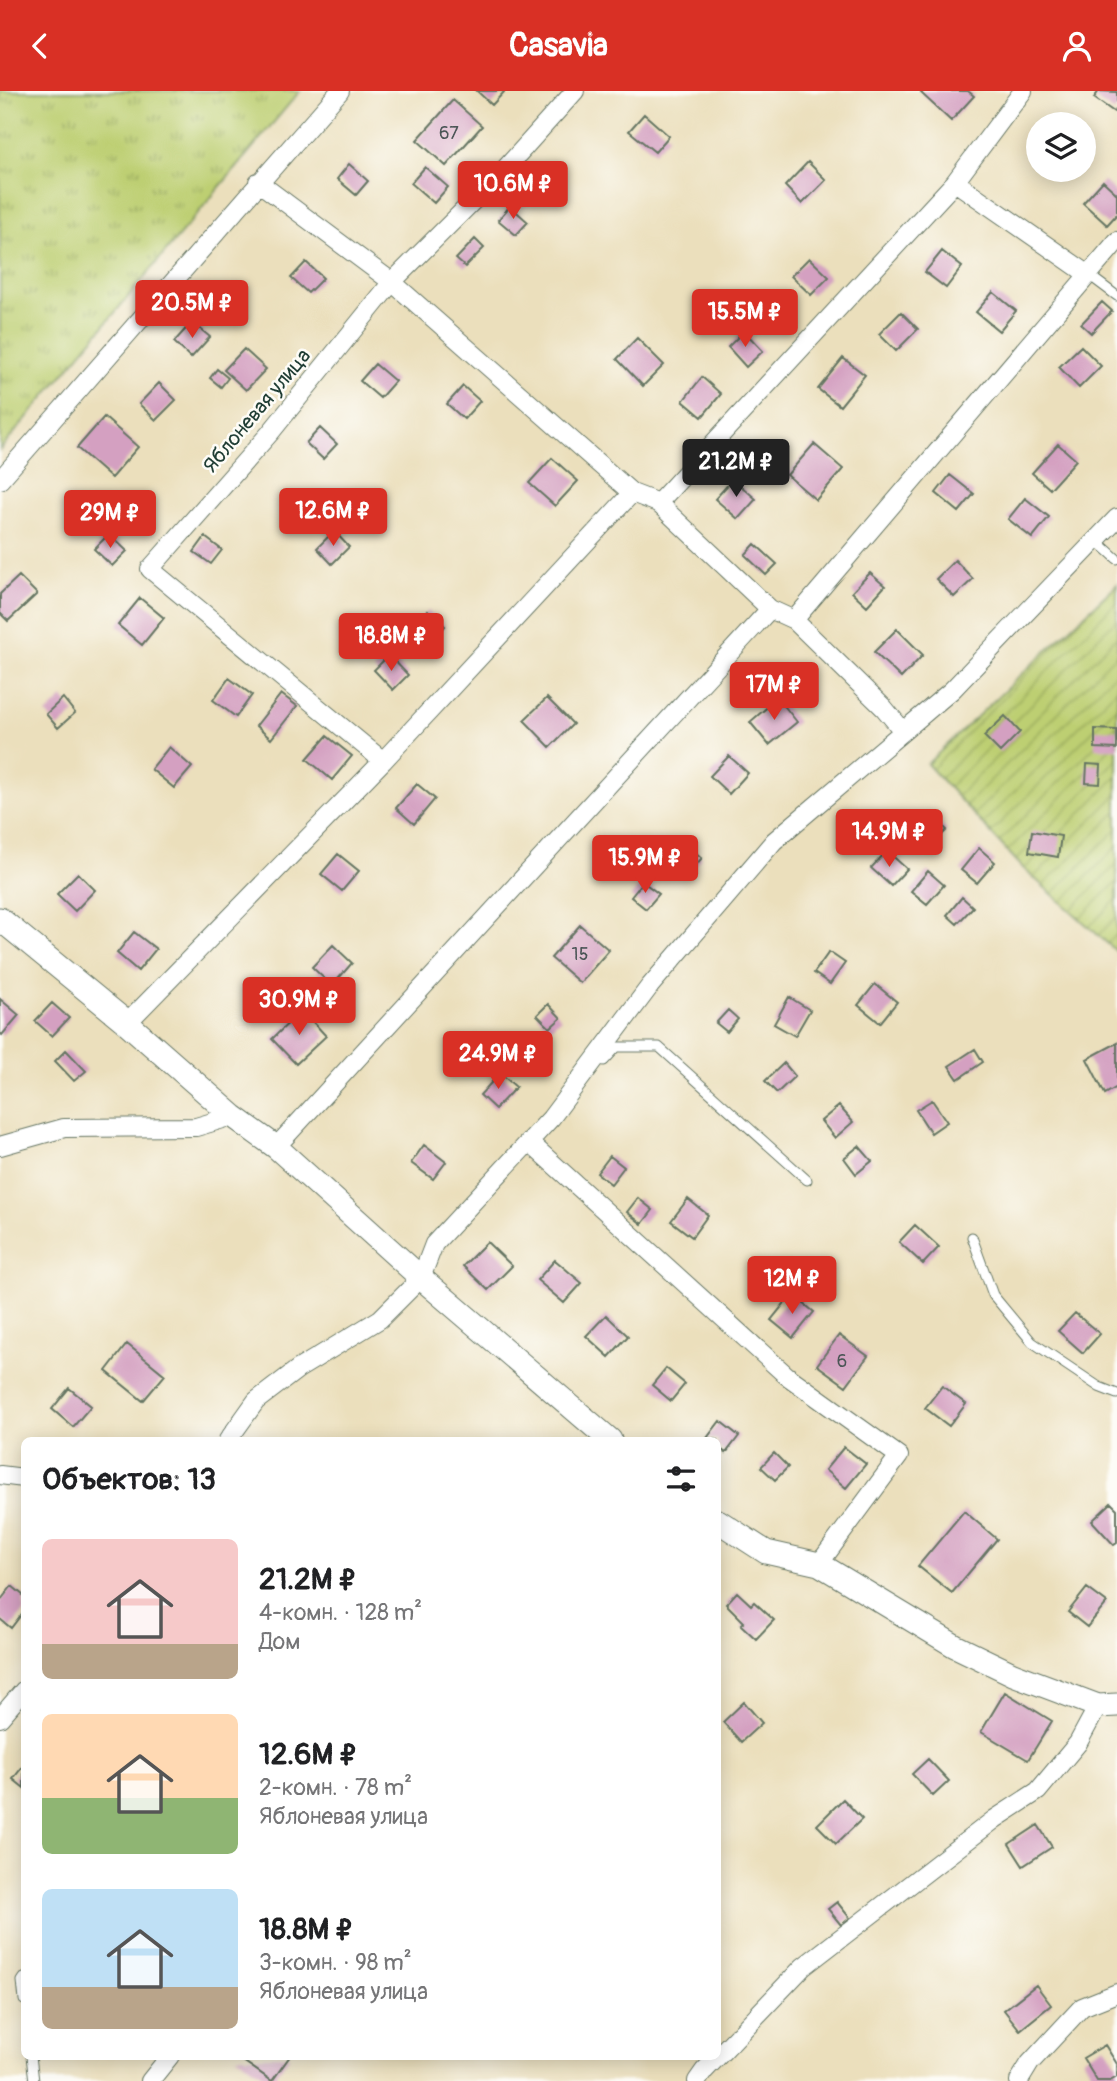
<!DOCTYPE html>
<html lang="ru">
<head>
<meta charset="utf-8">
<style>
	body { margin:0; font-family:Pangolin,sans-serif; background:#f6f6f6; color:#202124; height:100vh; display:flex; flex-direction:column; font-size:26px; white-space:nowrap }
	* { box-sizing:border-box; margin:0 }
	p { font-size:23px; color:#757577 }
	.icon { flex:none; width:38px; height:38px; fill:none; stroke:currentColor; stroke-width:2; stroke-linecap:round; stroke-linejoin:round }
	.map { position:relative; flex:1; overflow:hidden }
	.drawer { position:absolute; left:21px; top:1346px; width:700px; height:623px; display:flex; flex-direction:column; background:#fff; border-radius:10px; box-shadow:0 4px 18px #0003 }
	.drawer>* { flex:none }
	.fabs { position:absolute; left:1026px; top:21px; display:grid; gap:14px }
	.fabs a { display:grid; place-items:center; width:70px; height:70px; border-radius:50%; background:#fff; box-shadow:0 4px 18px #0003; font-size:35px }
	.price { position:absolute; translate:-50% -60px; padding:0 16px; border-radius:7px; background:#d93025; color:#fff; font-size:23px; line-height:46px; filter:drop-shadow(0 2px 4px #0008) }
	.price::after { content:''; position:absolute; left:50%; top:42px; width:21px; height:16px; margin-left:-10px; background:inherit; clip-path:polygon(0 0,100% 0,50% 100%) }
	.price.current { background:#222; color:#fff }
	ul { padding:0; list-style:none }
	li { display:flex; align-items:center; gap:21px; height:175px; padding:0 21px }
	li span { display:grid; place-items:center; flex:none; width:196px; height:140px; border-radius:10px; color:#555 }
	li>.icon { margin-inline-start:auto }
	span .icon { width:84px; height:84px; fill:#fffc; stroke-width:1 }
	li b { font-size:30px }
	h2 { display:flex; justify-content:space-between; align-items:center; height:84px; padding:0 21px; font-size:30px }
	header { display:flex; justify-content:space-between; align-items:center; height:91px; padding:0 21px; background:#d93025; color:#fff; font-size:32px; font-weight:800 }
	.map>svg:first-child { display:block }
	.grass { fill:url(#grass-tufts); stroke:#6e8653; stroke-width:2 }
	.garden { fill:url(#garden-furrows); stroke:#6e8653; stroke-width:2 }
	.building { fill:#d4a0c1 }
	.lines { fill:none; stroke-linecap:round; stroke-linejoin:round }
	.service-casing { stroke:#667664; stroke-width:11 }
	.minor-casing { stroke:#667664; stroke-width:20 }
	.tertiary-casing { stroke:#667664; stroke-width:25 }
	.service { stroke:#fff; stroke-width:9 }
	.minor { stroke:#fff; stroke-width:18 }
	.tertiary { stroke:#fff; stroke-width:23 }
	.labels { text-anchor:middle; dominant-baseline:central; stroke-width:5; stroke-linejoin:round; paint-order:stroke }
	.number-label { font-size:18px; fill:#4c5657 }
	.street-label { font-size:21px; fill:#1f3d34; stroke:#fdfcf7 }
</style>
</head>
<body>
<header><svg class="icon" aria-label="back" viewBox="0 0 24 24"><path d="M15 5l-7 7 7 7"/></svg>Casavia<svg class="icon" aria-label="person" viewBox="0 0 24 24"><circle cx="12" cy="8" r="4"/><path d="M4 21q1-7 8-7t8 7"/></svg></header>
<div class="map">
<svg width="1117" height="1990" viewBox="0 0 1117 1990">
	<defs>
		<pattern id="grass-tufts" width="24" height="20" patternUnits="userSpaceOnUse" patternTransform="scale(1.75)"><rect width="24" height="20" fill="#bdcf72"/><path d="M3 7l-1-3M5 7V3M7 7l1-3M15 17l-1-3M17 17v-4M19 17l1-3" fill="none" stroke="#99a95e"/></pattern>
		<pattern id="garden-furrows" width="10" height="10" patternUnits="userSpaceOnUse" patternTransform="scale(1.75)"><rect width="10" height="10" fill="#bdcf72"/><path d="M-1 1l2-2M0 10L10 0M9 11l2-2" fill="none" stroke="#99a95e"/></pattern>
	</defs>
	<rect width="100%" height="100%" fill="#fdfcf7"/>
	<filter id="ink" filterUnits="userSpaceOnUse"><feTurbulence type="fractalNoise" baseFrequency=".0143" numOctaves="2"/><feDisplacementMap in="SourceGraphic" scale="14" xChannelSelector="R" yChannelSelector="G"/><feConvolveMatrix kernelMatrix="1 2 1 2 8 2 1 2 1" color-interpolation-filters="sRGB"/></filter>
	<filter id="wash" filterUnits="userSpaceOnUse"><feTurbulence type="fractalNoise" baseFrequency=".00686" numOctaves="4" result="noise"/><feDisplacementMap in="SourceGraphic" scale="28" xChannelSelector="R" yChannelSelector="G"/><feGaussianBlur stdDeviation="1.57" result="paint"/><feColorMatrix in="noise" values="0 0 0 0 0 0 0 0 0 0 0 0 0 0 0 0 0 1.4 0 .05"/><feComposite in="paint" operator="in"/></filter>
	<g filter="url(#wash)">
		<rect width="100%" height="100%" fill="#ebdfbc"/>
		<path class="grass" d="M0,0H300L0,359Z"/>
		<path class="garden" d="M1117,493V861L1023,777L927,673Z"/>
		<g id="blocks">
			<path class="building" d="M477,0H505L492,14Z
				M923,0H968L974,5L951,30L921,2Z
				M1099,0L1117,1V17L1114,21L1094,7Z
				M453,9L482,35L446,75L417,49Z
				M644,23L669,45L655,61L629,40Z
				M808,71L826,89L802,113L785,95Z
				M349,73L368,90L356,104L337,88Z
				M425,76L448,96L434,112L411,92Z
				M1103,90L1117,103V123L1107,134L1083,112Z
				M510,115L528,131L516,144L498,129Z
				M475,148L484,157L465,176L456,168Z
				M942,160L962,176L946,197L925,181Z
				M809,167L829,186L811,204L791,185Z
				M306,171L323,187L308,202L291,187Z
				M993,201L1016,220L999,240L976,221Z
				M1102,211L1112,220L1091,242L1081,233Z
				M901,221L918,238L896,260L879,243Z
				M192,231L210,246L191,267L174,251Z
				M744,240L763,260L746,276L728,256Z
				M637,247L664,274L643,295L617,268Z
				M1081,255L1101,275L1079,297L1059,276Z
				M244,258L266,278L246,299L224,279Z
				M843,267L865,284L840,315L818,298Z
				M375,273L395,290L380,307L360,290Z
				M217,278L228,287L221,296L210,287Z
				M702,286L721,303L702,326L683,310Z
				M159,292L176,309L156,329L139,313Z
				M463,295L480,310L464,328L447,313Z
				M104,326L138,356L111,387L77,357Z
				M320,337L337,353L323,368L306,352Z
				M814,353L843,378L816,409L787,384Z
				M1058,353L1076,369L1050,398L1032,382Z
				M552,367L578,390L555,415L529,392Z
				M950,384L974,403L959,421L936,402Z
				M733,388L756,408L738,428L715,408Z
				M1025,407L1049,426L1032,447L1008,428Z
				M334,440L349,456L332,473L317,457Z
				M109,443L127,460L112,475L94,458Z
				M205,446L222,459L211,473L194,461Z
				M755,453L777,473L766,484L745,464Z
				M955,469L973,488L954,506L936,488Z
				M870,482L885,495L867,515L852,501Z
				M19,485L37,503L8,530L0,522V503Z
				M140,507L164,527L142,554L118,534Z
				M428,520L445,535L426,556L409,540Z
				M897,538L923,564L901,587L874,561Z
				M389,564L408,584L393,599L374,579Z
				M229,587L252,604L236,626L213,609Z
				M281,603L297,615L271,648L256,635Z
				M63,607L75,622L58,637L46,623Z
				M547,607L573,633L550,656L524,629Z
				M778,607L797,631L769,654L750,631Z
				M1005,625L1020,641L1000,661L984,645Z
				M1095,638L1117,639V658L1095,657Z
				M327,645L352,665L332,689L307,668Z
				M169,656L192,676L174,697L151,678Z
				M729,665L748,682L729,703L710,685Z
				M1087,673L1101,674L1100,693L1086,692Z
				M417,693L435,708L414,733L396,717Z
				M931,724L947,739L930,755L915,739Z
				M1032,740L1061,745L1058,766L1029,761Z
				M679,747L702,767L686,785L664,765Z
				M979,757L995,771L977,792L961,779Z
				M887,760L907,778L891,795L871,777Z
				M338,763L359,780L342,800L321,783Z
				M928,780L944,794L927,813L911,800Z
				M78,782L95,799L75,820L57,803Z
				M643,791L659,803L646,818L631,806Z
				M962,806L973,816L957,833L947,824Z
				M580,834L609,859L580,892L551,867Z
				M134,841L156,858L138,880L117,862Z
				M333,854L352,872L332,895L312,876Z
				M829,861L845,872L830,893L814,882Z
				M875,893L897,911L880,932L858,914Z
				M789,906L810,919L795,945L774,933Z
				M0,908L19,924L2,944L0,942Z
				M52,912L69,927L52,945L35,930Z
				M548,913L561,927L550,937L537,924Z
				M302,919L326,945L296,973L272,948Z
				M728,919L738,928L727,941L716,932Z
				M1117,952V996L1105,1003L1087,968Z
				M975,958L983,971L958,988L949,975Z
				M66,959L86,980L74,990L55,970Z
				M784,972L795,985L777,1002L765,990Z
				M500,982L516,996L495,1018L480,1004Z
				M932,1009L947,1031L931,1042L916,1019Z
				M839,1015L853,1031L835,1047L821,1030Z
				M424,1054L446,1071L433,1088L411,1072Z
				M859,1055L872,1070L856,1083L844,1067Z
				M610,1065L624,1076L611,1093L597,1082Z
				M638,1107L653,1119L642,1133L627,1121Z
				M688,1108L708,1124L692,1146L671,1130Z
				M915,1134L939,1156L923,1173L899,1151Z
				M487,1151L512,1175L488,1199L463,1175Z
				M555,1169L582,1192L564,1212L537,1189Z
				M792,1203L814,1221L793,1247L771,1229Z
				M1075,1222L1100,1243L1083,1262L1058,1240Z
				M606,1224L628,1245L609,1266L586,1245Z
				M839,1244L868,1265L846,1295L817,1274Z
				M127,1253L165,1284L143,1310L106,1280Z
				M666,1277L685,1293L671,1310L652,1294Z
				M942,1295L966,1313L949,1335L925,1317Z
				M69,1297L91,1315L73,1336L52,1318Z
				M720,1330L739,1345L726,1362L718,1356V1349L707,1347Z
				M844,1356L866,1373L846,1397L825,1379Z
				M774,1362L788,1376L775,1389L761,1376Z
				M1111,1412L1117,1418V1452L1114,1454L1092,1430Z
				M964,1420L997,1448L952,1502L918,1475Z
				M12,1495L24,1505V1520L11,1537L0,1528V1510Z
				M1087,1497L1107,1512L1087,1536L1068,1521Z
				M737,1501L751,1514L754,1511L774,1529L756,1548L741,1534L744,1531L726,1513Z
				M1005,1601L1052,1630L1028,1669L981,1641Z
				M744,1611L762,1632L741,1651L723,1631Z
				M928,1668L949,1690L933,1705L912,1683Z
				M24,1674V1697L13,1688Z
				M843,1708L862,1728L836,1753L817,1734Z
				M1038,1734L1052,1756L1023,1775L1009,1753Z
				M837,1811L850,1827L841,1834L828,1818Z
				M1036,1894L1051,1914L1020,1939L1004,1919Z
				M1105,1954L1117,1973V1986L1110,1990H1097L1083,1967Z
				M236,1965H290L272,1990Z"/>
		</g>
	</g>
	<g filter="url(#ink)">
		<use href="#blocks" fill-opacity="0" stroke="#667664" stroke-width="2"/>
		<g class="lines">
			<defs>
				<path id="service" d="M1089,184L1117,205
					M1096,449L1117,468
					M604,970L617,956H659L807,1089
					M972,1146L993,1204L1032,1251L1099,1296L1117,1303
					M24,1887L22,1890L24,1909
					M31,1965L34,1990"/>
				<path id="minor" d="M258,91L392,191L632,402L658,412L770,518L794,529L884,617L903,640
					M955,91L1089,184
					M0,389L340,0
					M658,412L955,91L1023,0
					M794,529L1117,150
					M383,670L150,478L270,342L392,191L503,80L575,0
					M127,932L383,670L632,402
					M529,1051L786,1284L899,1365L819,1473
					M0,1055L64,1037L196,1036L233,1025
					M276,1056L770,518
					M228,1349L256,1310L298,1278L380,1228L421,1187L434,1153L551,1027L650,895L774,750L952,599L1117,427
					M0,1384L24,1387
					M0,1627L24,1599
					M150,1990L170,1965
					M697,1990L704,1980L803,1876L995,1728L1038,1700L1078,1652L1098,1615
					M1019,1990L1030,1972L1082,1916L1117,1902"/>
				<path id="tertiary" d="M0,828L127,932L233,1025L276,1056L421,1187L610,1349
					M718,1430L766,1461L819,1473L955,1555L1013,1583L1098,1615L1117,1614"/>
			</defs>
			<use href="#service" class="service-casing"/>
			<use href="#minor" class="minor-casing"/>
			<use href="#tertiary" class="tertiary-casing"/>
			<use href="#service" class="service"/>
			<use href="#minor" class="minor"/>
			<use href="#tertiary" class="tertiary"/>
		</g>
	</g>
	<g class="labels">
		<g class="number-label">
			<text x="449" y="42">67</text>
			<text x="580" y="863">15</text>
			<text x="842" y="1270">6</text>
		</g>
		<g class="street-label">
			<text transform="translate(257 320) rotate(-50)">Яблоневая улица</text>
		</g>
	</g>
</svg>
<div class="fabs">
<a><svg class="icon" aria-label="layers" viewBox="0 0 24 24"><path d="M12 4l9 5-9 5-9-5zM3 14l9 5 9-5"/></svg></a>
</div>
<b class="price" style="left:513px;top:130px">10.6M ₽</b>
<b class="price" style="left:192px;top:249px">20.5M ₽</b>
<b class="price" style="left:745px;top:258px">15.5M ₽</b>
<b class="price current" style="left:736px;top:408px">21.2M ₽</b>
<b class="price" style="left:333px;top:457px">12.6M ₽</b>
<b class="price" style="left:110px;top:459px">29M ₽</b>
<b class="price" style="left:391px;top:582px">18.8M ₽</b>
<b class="price" style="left:774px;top:631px">17M ₽</b>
<b class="price" style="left:889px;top:778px">14.9M ₽</b>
<b class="price" style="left:645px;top:804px">15.9M ₽</b>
<b class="price" style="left:299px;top:946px">30.9M ₽</b>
<b class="price" style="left:498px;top:1000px">24.9M ₽</b>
<b class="price" style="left:792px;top:1225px">12M ₽</b>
<section class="drawer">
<h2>Объектов: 13<svg class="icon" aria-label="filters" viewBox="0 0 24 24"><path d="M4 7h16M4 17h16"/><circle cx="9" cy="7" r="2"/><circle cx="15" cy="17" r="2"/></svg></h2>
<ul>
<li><span style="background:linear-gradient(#f6c9c9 75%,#b9a48a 0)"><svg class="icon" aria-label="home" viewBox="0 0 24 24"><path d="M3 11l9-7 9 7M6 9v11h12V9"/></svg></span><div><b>21.2M ₽</b><p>4-комн. · 128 m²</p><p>Дом</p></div></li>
<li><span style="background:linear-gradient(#ffd9b3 60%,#8fb573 0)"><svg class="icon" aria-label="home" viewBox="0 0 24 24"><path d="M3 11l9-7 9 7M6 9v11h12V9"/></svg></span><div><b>12.6M ₽</b><p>2-комн. · 78 m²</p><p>Яблоневая улица</p></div></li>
<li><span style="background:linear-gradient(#bfe0f5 70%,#b9a48a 0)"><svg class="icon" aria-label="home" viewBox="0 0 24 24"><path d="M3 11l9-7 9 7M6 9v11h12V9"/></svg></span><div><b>18.8M ₽</b><p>3-комн. · 98 m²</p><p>Яблоневая улица</p></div></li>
</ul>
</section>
</div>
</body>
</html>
